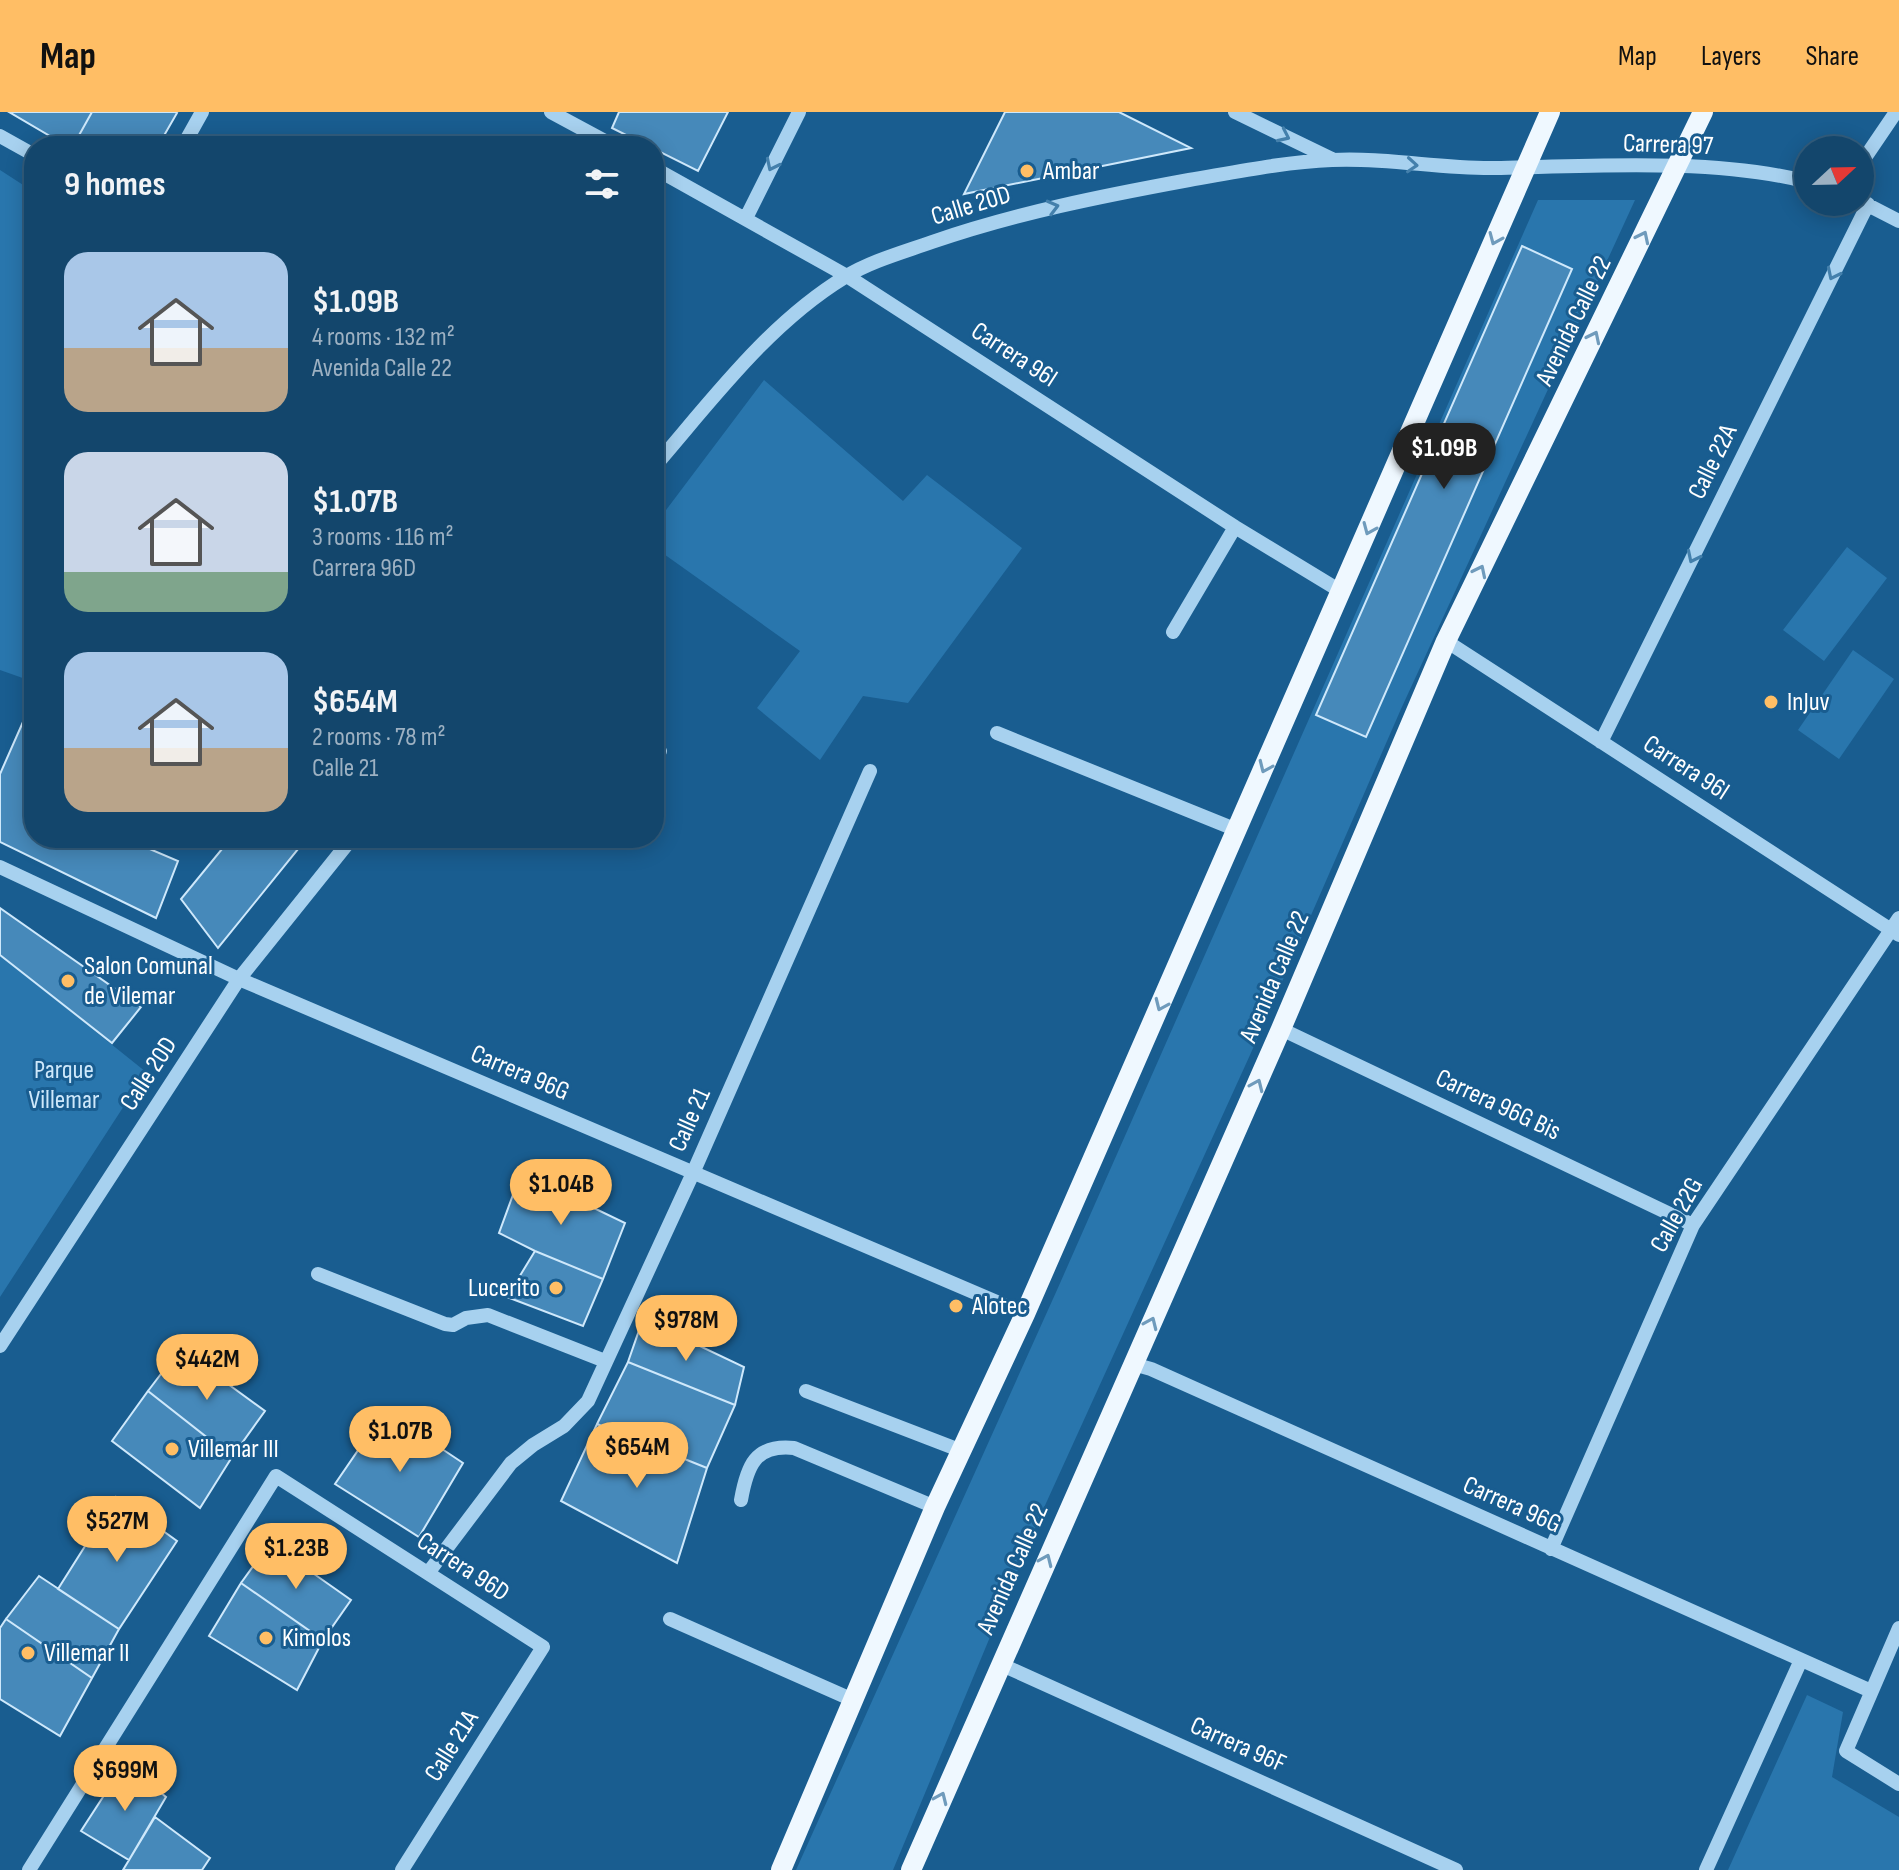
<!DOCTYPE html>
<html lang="en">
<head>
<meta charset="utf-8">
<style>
	body { margin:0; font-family:"Sofia Sans Condensed",sans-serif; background:#205074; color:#f1f3f6; height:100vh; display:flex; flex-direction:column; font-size:30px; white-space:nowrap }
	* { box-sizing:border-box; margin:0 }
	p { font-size:26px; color:#9db1c2 }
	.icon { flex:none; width:44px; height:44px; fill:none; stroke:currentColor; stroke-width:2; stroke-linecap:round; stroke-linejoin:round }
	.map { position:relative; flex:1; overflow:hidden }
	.panel { position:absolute; left:24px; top:24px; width:640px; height:712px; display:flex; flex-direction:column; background:#13466c; border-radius:32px; box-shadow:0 4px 20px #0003,0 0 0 2px #325e7f }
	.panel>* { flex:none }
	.needle { width:52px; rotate:68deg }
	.tools { position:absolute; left:1794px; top:24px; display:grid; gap:16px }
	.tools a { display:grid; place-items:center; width:80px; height:80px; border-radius:50%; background:#13466c; box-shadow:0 4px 20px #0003,0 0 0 2px #325e7f; font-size:40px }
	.price { position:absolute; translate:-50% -68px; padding:0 18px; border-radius:28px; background:#ffbe65; color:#111; font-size:26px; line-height:52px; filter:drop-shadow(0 2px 4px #0008) }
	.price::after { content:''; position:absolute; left:50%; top:48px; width:24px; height:18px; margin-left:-12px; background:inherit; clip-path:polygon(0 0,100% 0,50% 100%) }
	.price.active { background:#222; color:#fff }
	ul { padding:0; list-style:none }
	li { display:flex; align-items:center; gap:24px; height:200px; padding:0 40px }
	li span { display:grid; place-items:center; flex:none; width:224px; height:160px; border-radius:24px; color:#555 }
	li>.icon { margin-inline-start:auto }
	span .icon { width:96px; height:96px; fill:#fffc; stroke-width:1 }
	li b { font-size:34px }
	h2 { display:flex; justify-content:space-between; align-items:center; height:96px; padding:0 40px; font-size:34px }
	header { display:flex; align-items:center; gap:48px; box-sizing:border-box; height:112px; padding:0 40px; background:#ffbe65; color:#111 }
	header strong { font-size:38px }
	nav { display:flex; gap:44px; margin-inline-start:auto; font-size:28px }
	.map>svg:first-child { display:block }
	.green { fill:#2976ad }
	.building { fill:#4689ba; stroke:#cee8fb; stroke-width:2 }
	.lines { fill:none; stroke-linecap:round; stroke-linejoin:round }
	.minor { stroke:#a7d1ef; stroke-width:14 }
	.major { stroke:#eff8ff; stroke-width:20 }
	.oneway { stroke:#4480ac }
	.oneway2 { stroke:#6f9bbc }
	.poi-dot { fill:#ffbe65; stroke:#195d90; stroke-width:3 }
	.labels { text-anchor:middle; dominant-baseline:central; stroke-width:6; stroke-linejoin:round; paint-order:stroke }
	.street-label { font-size:26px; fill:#fff; stroke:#195d90 }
	.poi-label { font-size:26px; fill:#fff; stroke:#195d90; text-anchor:start }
	.park-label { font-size:26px; fill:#cee8fb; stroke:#195d90 }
</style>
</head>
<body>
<header>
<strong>Map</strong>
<nav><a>Map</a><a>Layers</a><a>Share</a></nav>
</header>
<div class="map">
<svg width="1899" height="1758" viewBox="0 0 1899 1758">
	<rect width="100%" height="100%" fill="#195d90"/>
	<path class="green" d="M0,58L34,80V570L0,558Z
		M1538,88H1635L1401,597L1250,943L1042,1400L893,1758H796L1057,1178Z
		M764,268L903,389L927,363L1022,436L908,591L863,584L820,648L757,596L800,539L654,435V414Z
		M1847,435L1887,466L1824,549L1783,518Z
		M1853,538L1894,567L1839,647L1798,618Z
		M0,843L146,960L0,1185Z
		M1807,1583L1843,1600L1832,1665L1899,1705V1758H1728Z"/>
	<path class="building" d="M9,0H92L73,34H67Z
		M92,0H175L177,1L158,34H73Z
		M619,0H728L698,59L654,37V34H648L612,16Z
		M1005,0H1119L1191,36L964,82Z
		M1522,134L1572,157L1366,625L1316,603Z
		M34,585V726H124L178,749L156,806L0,730V662Z
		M231,726H307L218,836L181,787Z
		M0,796L141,895L112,931L0,843Z
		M521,1061L625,1111L603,1167L535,1139L499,1121Z
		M535,1139L603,1167L583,1214L507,1185Z
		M643,1207L744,1255L735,1293L628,1250Z
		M180,1237L265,1299L232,1345L148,1279Z
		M628,1250L735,1293L707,1356L597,1312Z
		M148,1279L232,1345L200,1396L112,1329Z
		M385,1299L463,1351L419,1425L335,1372Z
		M597,1312L707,1356L677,1451L561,1389Z
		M116,1385L177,1429L119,1517L58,1477Z
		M270,1431L351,1488L323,1528L241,1471Z
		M39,1464L119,1517L92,1566L6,1507Z
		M241,1471L323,1528L297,1578L209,1524Z
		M6,1507L92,1566L60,1624L0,1587V1516Z
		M125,1651L166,1685L129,1748L81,1719Z
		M155,1705L210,1746L202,1758H123Z"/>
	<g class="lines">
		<path class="minor" d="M551,0L614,34
			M1235,0L1332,47
			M0,24L34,43
			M183,34L202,0
			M1860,53L1896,0
			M654,56L847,164L1235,415L1342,480
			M1860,89L1899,109
			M746,106L799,0
			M654,355C712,288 768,212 845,165C871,149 904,140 932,130C1016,101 1102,84 1189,68C1236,60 1284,50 1332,48C1384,45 1441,57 1495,56C1591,54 1716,46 1808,70
			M1173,520L1235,415
			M1446,529L1899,823
			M997,621L1237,718
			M1601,630L1868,92
			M654,635L660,639
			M0,755L239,867L1025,1202
			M1281,917L1693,1113
			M318,1162L445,1212L453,1213L466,1206L488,1203L605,1249
			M0,1234L239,867L352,726
			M1133,1252L1151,1257L1871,1579
			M806,1279L962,1339
			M741,1388C747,1354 755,1332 794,1336L935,1395
			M1551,1437L1693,1113L1899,806
			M428,1461L511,1351L533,1333L564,1314L588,1289L693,1061L870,659
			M670,1507L853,1588
			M1899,1516L1846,1639L1899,1672
			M1000,1552L1456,1758
			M29,1758L276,1364L543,1535L402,1758
			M1706,1758L1801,1548"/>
		<path class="major" d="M781,1758L935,1395L1025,1202L1550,0
			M911,1758L1281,917L1446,529L1703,0"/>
	</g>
	<defs><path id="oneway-chevron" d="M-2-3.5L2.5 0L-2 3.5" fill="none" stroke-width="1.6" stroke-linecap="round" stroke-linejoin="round" transform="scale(2)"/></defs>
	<g class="oneway">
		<use href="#oneway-chevron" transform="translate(1284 24) rotate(25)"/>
		<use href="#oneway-chevron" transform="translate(772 53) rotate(116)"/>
		<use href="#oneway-chevron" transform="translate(1412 53) rotate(4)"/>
		<use href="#oneway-chevron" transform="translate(1053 95) rotate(-15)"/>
		<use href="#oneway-chevron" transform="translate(1833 162) rotate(116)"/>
		<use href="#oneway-chevron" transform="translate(1693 445) rotate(116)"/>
	</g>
	<g class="oneway2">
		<use href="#oneway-chevron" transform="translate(1643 125) rotate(-64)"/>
		<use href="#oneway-chevron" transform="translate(1495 127) rotate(113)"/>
		<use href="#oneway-chevron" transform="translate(1594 225) rotate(-64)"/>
		<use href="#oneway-chevron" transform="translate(1369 417) rotate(113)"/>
		<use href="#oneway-chevron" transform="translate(1480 459) rotate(-64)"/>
		<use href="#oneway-chevron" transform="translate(1265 655) rotate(114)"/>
		<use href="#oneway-chevron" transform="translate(1161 893) rotate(114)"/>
		<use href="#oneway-chevron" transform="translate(1257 973) rotate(-66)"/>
		<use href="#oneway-chevron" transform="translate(1151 1211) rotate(-66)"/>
		<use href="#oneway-chevron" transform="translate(1046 1448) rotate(-66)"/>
		<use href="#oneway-chevron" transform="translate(941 1686) rotate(-66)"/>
	</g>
	<g class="poi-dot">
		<circle cx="1027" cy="59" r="8"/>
		<circle cx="1771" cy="590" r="8"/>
		<circle cx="68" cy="869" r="8"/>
		<circle cx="556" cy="1176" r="8"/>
		<circle cx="956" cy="1194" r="8"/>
		<circle cx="172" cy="1337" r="8"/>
		<circle cx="266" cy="1526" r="8"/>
		<circle cx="28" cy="1541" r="8"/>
	</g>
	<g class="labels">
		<g class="street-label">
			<text transform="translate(1668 33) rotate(2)">Carrera 97</text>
			<text transform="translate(971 94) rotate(-17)">Calle 20D</text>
			<text transform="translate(1574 209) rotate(-64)">Avenida Calle 22</text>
			<text transform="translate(1014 243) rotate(33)">Carrera 96I</text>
			<text transform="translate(1713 350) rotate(-64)">Calle 22A</text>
			<text transform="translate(1686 656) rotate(33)">Carrera 96I</text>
			<text transform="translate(1275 865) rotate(-67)">Avenida Calle 22</text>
			<text transform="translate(520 961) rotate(23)">Carrera 96G</text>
			<text transform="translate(149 962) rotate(-57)">Calle 20D</text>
			<text transform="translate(1498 993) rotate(25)">Carrera 96G Bis</text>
			<text transform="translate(690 1008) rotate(-66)">Calle 21</text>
			<text transform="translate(1677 1103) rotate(-61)">Calle 22G</text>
			<text transform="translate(1512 1393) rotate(24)">Carrera 96G</text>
			<text transform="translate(463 1455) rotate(33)">Carrera 96D</text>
			<text transform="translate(1013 1457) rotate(-66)">Avenida Calle 22</text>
			<text transform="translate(1238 1633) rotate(24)">Carrera 96F</text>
			<text transform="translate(452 1634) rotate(-58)">Calle 21A</text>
		</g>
		<g class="poi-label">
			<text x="1043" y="59">Ambar</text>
			<text x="1787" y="590">InJuv</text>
			<text x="84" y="854">Salon Comunal<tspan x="84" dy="30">de Vilemar</tspan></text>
			<text x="540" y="1176" text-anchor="end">Lucerito</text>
			<text x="972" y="1194">Alotec</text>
			<text x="188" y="1337">Villemar III</text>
			<text x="282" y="1526">Kimolos</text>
			<text x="44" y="1541">Villemar II</text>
		</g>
		<g class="park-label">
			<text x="64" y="958">Parque<tspan x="64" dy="30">Villemar</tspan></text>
		</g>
	</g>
</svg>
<div class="tools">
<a><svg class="needle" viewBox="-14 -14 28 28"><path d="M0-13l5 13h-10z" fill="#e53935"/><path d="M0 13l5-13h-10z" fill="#9db1c2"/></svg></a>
</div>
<b class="price active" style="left:1444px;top:379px">$1.09B</b>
<b class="price" style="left:561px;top:1115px">$1.04B</b>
<b class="price" style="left:686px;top:1251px">$978M</b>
<b class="price" style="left:207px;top:1290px">$442M</b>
<b class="price" style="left:400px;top:1362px">$1.07B</b>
<b class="price" style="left:637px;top:1378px">$654M</b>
<b class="price" style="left:117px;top:1452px">$527M</b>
<b class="price" style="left:296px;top:1479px">$1.23B</b>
<b class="price" style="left:125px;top:1701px">$699M</b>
<section class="panel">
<h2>9 homes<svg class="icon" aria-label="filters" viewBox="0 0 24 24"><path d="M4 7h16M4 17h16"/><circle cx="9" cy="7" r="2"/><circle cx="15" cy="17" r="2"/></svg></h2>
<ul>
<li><span style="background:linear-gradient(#a9c7e8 60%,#b9a48a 0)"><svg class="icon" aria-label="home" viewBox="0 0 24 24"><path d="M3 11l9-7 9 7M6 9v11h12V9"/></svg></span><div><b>$1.09B</b><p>4 rooms · 132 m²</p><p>Avenida Calle 22</p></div></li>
<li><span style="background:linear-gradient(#c9d6e8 75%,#7fa58c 0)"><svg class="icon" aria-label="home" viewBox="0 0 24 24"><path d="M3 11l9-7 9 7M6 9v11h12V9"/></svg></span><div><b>$1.07B</b><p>3 rooms · 116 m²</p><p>Carrera 96D</p></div></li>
<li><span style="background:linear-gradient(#a9c7e8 60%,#b9a48a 0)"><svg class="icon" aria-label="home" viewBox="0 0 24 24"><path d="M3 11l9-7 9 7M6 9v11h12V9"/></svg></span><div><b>$654M</b><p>2 rooms · 78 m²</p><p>Calle 21</p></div></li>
</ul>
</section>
</div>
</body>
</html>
